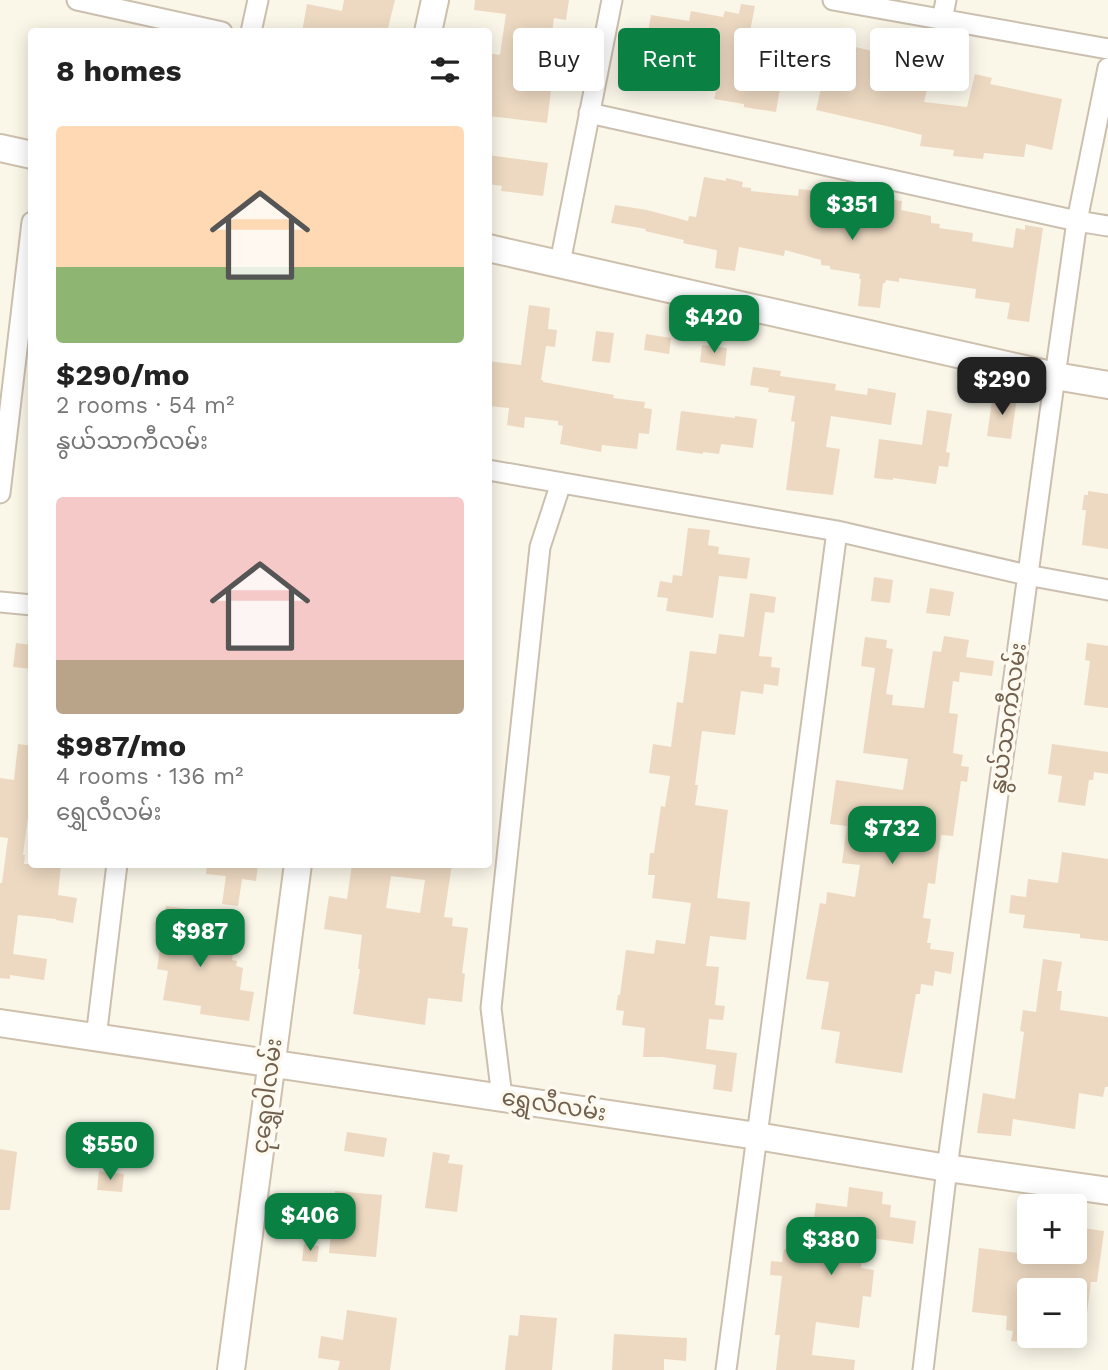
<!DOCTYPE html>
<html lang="en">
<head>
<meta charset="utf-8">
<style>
	body { margin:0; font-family:"Work Sans","Noto Sans Myanmar",sans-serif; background:#f2f2f2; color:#222; height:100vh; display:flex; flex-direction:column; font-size:26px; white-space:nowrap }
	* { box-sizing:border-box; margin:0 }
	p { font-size:23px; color:#767676 }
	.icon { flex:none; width:38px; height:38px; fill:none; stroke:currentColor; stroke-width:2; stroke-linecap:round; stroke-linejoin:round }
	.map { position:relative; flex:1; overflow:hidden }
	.drawer { position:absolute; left:28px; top:28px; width:464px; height:840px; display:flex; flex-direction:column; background:#fff; border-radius:7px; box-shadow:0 4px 18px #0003 }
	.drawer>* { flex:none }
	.hud { position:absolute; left:513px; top:28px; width:490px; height:63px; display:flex; gap:14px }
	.buttons { position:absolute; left:1017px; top:1194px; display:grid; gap:14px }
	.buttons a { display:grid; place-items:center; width:70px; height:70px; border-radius:7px; background:#fff; box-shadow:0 4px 18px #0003; font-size:35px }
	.price { position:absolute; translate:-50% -60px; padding:0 16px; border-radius:14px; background:#0b8043; color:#fff; font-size:23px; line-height:46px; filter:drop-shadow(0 2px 4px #0008) }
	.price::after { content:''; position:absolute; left:50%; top:42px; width:21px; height:16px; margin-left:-10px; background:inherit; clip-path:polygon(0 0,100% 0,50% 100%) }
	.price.on { background:#222; color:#fff }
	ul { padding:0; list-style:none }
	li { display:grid; align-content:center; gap:14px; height:371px; padding:0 28px }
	li span { display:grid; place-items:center; height:217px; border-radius:7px; color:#555 }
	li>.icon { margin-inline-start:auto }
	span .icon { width:126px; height:126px; fill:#fffc; stroke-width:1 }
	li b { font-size:30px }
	h2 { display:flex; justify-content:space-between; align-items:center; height:84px; padding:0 28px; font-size:30px }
	.tag { padding:0 24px; border-radius:7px; background:#fff; box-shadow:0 4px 18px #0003; font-size:24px; line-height:63px }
	.tag.on { background:#0b8043; color:#fff }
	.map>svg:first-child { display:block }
	.building { fill:#edd9c2; fill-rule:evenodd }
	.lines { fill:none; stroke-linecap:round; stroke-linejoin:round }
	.street-casing { stroke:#cbbfaf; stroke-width:23 }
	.secondary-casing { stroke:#cec0ac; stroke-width:30 }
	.street { stroke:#fff; stroke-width:19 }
	.secondary { stroke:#fff; stroke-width:26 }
	.labels { text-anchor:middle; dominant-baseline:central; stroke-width:7; stroke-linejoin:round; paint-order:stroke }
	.street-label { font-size:23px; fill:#72604e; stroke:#fdf9ee }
</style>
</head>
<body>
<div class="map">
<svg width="1108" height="1370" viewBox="0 0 1108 1370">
	<rect width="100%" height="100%" fill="#faf6e8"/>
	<path class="building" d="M344,0H395L387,32H302L307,4L342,11Z
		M475,0H569L566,20L554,18L547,72L558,73L556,91L551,90L547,123L488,116V53L500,55L506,14L474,10Z
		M741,4L755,6L750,31L793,38L794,34L831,40V39L855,44V47L890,55V58L932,68L924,102L967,107L975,74L992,78L990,84L1062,99L1052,150L1026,144L1024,157L984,153L983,159L953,156L954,150L920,146L922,135L886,126L816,110L825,71L784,64L776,112L744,107V104L714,99L716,91L669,84L668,91L635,86L641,48L645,49L651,15L689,21L691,11L723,17L725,11L739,14Z
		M488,155L548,163L543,196L501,191L502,186L488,184Z
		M704,177L726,181V178L743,182L742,187L751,188V191L798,196L799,189L827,192L825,204L867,211L868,205L883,207L885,199L902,201L901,210L931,216V223L940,224L939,228L973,233L972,241L1013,248L1016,228L1025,230V225L1043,228L1029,322L1007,319L1010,303L975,298L976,289L899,278V282L886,280L885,283H883L880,308L858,306L861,279H859L860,274L830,269V266L821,265V260L785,250L784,256L739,247L735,271L715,268L717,251L716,250L683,243L684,240L645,231L646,229L611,223L615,205L647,210L688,221L689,216L696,217Z
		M529,305L550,308L548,329L557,330L555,347L546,346L541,380H543V382L614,395L613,398L645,402L644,408L652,409L649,434L639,433L637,449L602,445L601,452L560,444L563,426L558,425V421L525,417L524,428L507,425L509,408L488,406V361L521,365Z
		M596,331L614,333L610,363L592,361Z
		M646,334L671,338L669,354L644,350Z
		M702,345L727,348L725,366L700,362Z
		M753,367L781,371L780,376L836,384L835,390L867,395L868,388L896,393L891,425L831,416L826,447L840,449L833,495L786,490L795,422L791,421L795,396L768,392L769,388L750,385Z
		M993,394L1017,397L1011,439L987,436Z
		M927,410L952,414L946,452L950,453L948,467L939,466L936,484L893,478V480L874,478L879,439L922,445Z
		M681,411L735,418V416L757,419L753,448L721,444L719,454L703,452V454L676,450Z
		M1088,491L1108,494V549L1082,545L1086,510H1082L1084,495H1088Z
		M688,528L710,530L708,545L719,547L718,554L750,558L747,579L719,576L713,618L666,611L668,598L657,597L660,581L672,583L673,575L682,576Z
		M874,577L893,580L890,603L871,601Z
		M930,588L954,592L950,616L926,613Z
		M750,593L776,597L774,613L765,612L759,656L772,657L771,667L780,668L778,686L764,684L763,694L741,691L735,735L702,731L695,785H698L695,805L728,810L717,898L750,902L746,940L710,936L706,966L719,967L715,1005L725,1006L723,1020L709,1019L706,1049L737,1053L732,1092L713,1089L716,1065L663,1057H643L645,1028L622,1025L624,1011L616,1010L618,995H620L626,950L654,954L656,940L685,944L691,903L652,898L655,875H648L650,853H654L661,806L665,807L670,776L649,773L653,744L671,747L677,702L683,703L690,651L716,654L719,634L744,637Z
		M944,636L969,640L966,657L994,661L992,676L960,672L959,682L953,681L949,713L958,714L953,753L963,755L961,766L969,767L967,782L961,781L953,836L941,835L935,884L928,883L923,918L931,919L927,943H931L930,949L954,952L951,974L935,971L933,986L921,984L920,994H916L902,1073L835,1063L840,1032L821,1029L829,982L806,979L820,903L826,904L827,892L855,897L860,865L842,863L847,826L830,824L836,780L903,790L908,759L863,753L875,668L861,666L865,637L887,640L886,648L893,649L886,694L893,695L892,705L924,708L933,651L941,652Z
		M16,643L32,645V669L13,667Z
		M1087,643L1108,646V708L1084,705L1090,661L1085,660Z
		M18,744L32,746V810L29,809L23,855H25L24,864H61L58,895L77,898L73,923L56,920V919L18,915L13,954L47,959L44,980L10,975V979L0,978V883H2L8,838L0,837V778L14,780Z
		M1052,744L1108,752V774L1094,772L1093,780H1089L1085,806L1058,802L1062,776L1048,774Z
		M1062,852L1108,859V941L1080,938V934L1023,928L1025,915L1009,913L1011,895L1026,897L1028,879L1058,883Z
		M207,864H258L256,881L242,879L238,906L222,904L226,876L206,874Z
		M352,864H452L444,917L453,918L452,926L468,928L462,973L465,974L462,1002L428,998L425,1025L353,1014L360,969H358L362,935L324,929L329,896L347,899ZM391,876L425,880L420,913L386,908Z
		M166,906L205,911L200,946L233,951L232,960L237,961L236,966L243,968L240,990L254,992L249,1021L200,1014L201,1006L163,1000L168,971L157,969Z
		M1043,959L1062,962L1057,991H1062L1060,1010L1108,1017V1087H1105L1103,1097L1079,1093L1075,1129L1013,1119L1011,1136L977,1133L983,1093L1015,1099L1024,1032L1020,1031L1023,1010L1036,1012Z
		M347,1132L387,1138L384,1157L344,1151Z
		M0,1149L17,1152L10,1210H0Z
		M433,1152L450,1155L448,1163L463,1165L457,1212L425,1208Z
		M99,1171L124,1174L122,1192L97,1190Z
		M849,1187L883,1192L882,1204L891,1205L890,1217L916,1221L913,1244L864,1237L861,1268L874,1270L871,1297L863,1296L859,1328L816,1322L812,1355L855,1360L854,1370H776L780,1335H775L782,1276L770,1275L771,1261L782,1262L784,1249L810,1252L816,1203L847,1207Z
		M335,1191L382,1195L376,1257L329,1253Z
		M1083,1228L1104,1231L1097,1282H1091L1084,1336L1074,1335V1290H1029V1343L1011,1341L1013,1331L1006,1330L1007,1316L972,1312L979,1248L1026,1254V1251H1074V1243L1081,1244Z
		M304,1244L319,1246L317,1262L302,1261Z
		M347,1310L397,1318L390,1370H338L340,1361L318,1358L321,1336L343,1340Z
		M520,1315L557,1318L552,1370H505L509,1335L518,1336Z
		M614,1334L687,1338L686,1361L664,1359V1370H612Z"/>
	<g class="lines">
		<defs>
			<path id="street" d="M77,0L222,32
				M833,0L1108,49
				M942,20L946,0
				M251,32L258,0
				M589,113L1077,221L1108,226
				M560,263L612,0
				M488,470L837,531L1027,575L1108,590
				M0,493L32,222
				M0,602L32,605
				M96,1038L117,864
				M502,1097L491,1008L540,547L561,483
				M726,1370L837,531
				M923,1370L947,1168L1055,376L1077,221L1108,68"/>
			<path id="secondary" d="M428,32L435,0
				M0,148L32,155
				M488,248L1055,376L1108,385
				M0,1023L757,1136L947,1168L1108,1191
				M231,1370L298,864"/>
		</defs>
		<use href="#street" class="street-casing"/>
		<use href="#secondary" class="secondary-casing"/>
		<use href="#street" class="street"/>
		<use href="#secondary" class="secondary"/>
	</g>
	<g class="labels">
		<g class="street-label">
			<text transform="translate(1008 718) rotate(-82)">နွယ်သာကီလမ်း</text>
			<text transform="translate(267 1096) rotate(-83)">ငုရွှေဝါလမ်း</text>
			<text transform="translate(554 1105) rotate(9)">ရွှေလီလမ်း</text>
		</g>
	</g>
</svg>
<div class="buttons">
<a>+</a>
<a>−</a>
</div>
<b class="price" style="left:852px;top:242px">$351</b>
<b class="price" style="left:714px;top:355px">$420</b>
<b class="price on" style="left:1002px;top:417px">$290</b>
<b class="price" style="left:892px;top:866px">$732</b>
<b class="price" style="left:200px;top:969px">$987</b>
<b class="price" style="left:110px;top:1182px">$550</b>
<b class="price" style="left:310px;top:1253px">$406</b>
<b class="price" style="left:831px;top:1277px">$380</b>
<div class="hud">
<a class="tag">Buy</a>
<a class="tag on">Rent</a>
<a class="tag">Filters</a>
<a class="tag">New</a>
</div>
<section class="drawer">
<h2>8 homes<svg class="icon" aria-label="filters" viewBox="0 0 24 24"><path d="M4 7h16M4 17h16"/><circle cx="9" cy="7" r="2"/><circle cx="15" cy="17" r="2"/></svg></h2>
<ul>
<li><span style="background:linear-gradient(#ffd9b3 65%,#8fb573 0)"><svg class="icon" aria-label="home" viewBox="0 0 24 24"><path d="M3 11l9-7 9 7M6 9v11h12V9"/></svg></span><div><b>$290/mo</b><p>2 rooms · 54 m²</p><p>နွယ်သာကီလမ်း</p></div></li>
<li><span style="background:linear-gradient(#f6c9c9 75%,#b9a48a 0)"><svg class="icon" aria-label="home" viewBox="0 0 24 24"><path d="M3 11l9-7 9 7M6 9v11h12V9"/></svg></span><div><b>$987/mo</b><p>4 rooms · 136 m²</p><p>ရွှေလီလမ်း</p></div></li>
</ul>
</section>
</div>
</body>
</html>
